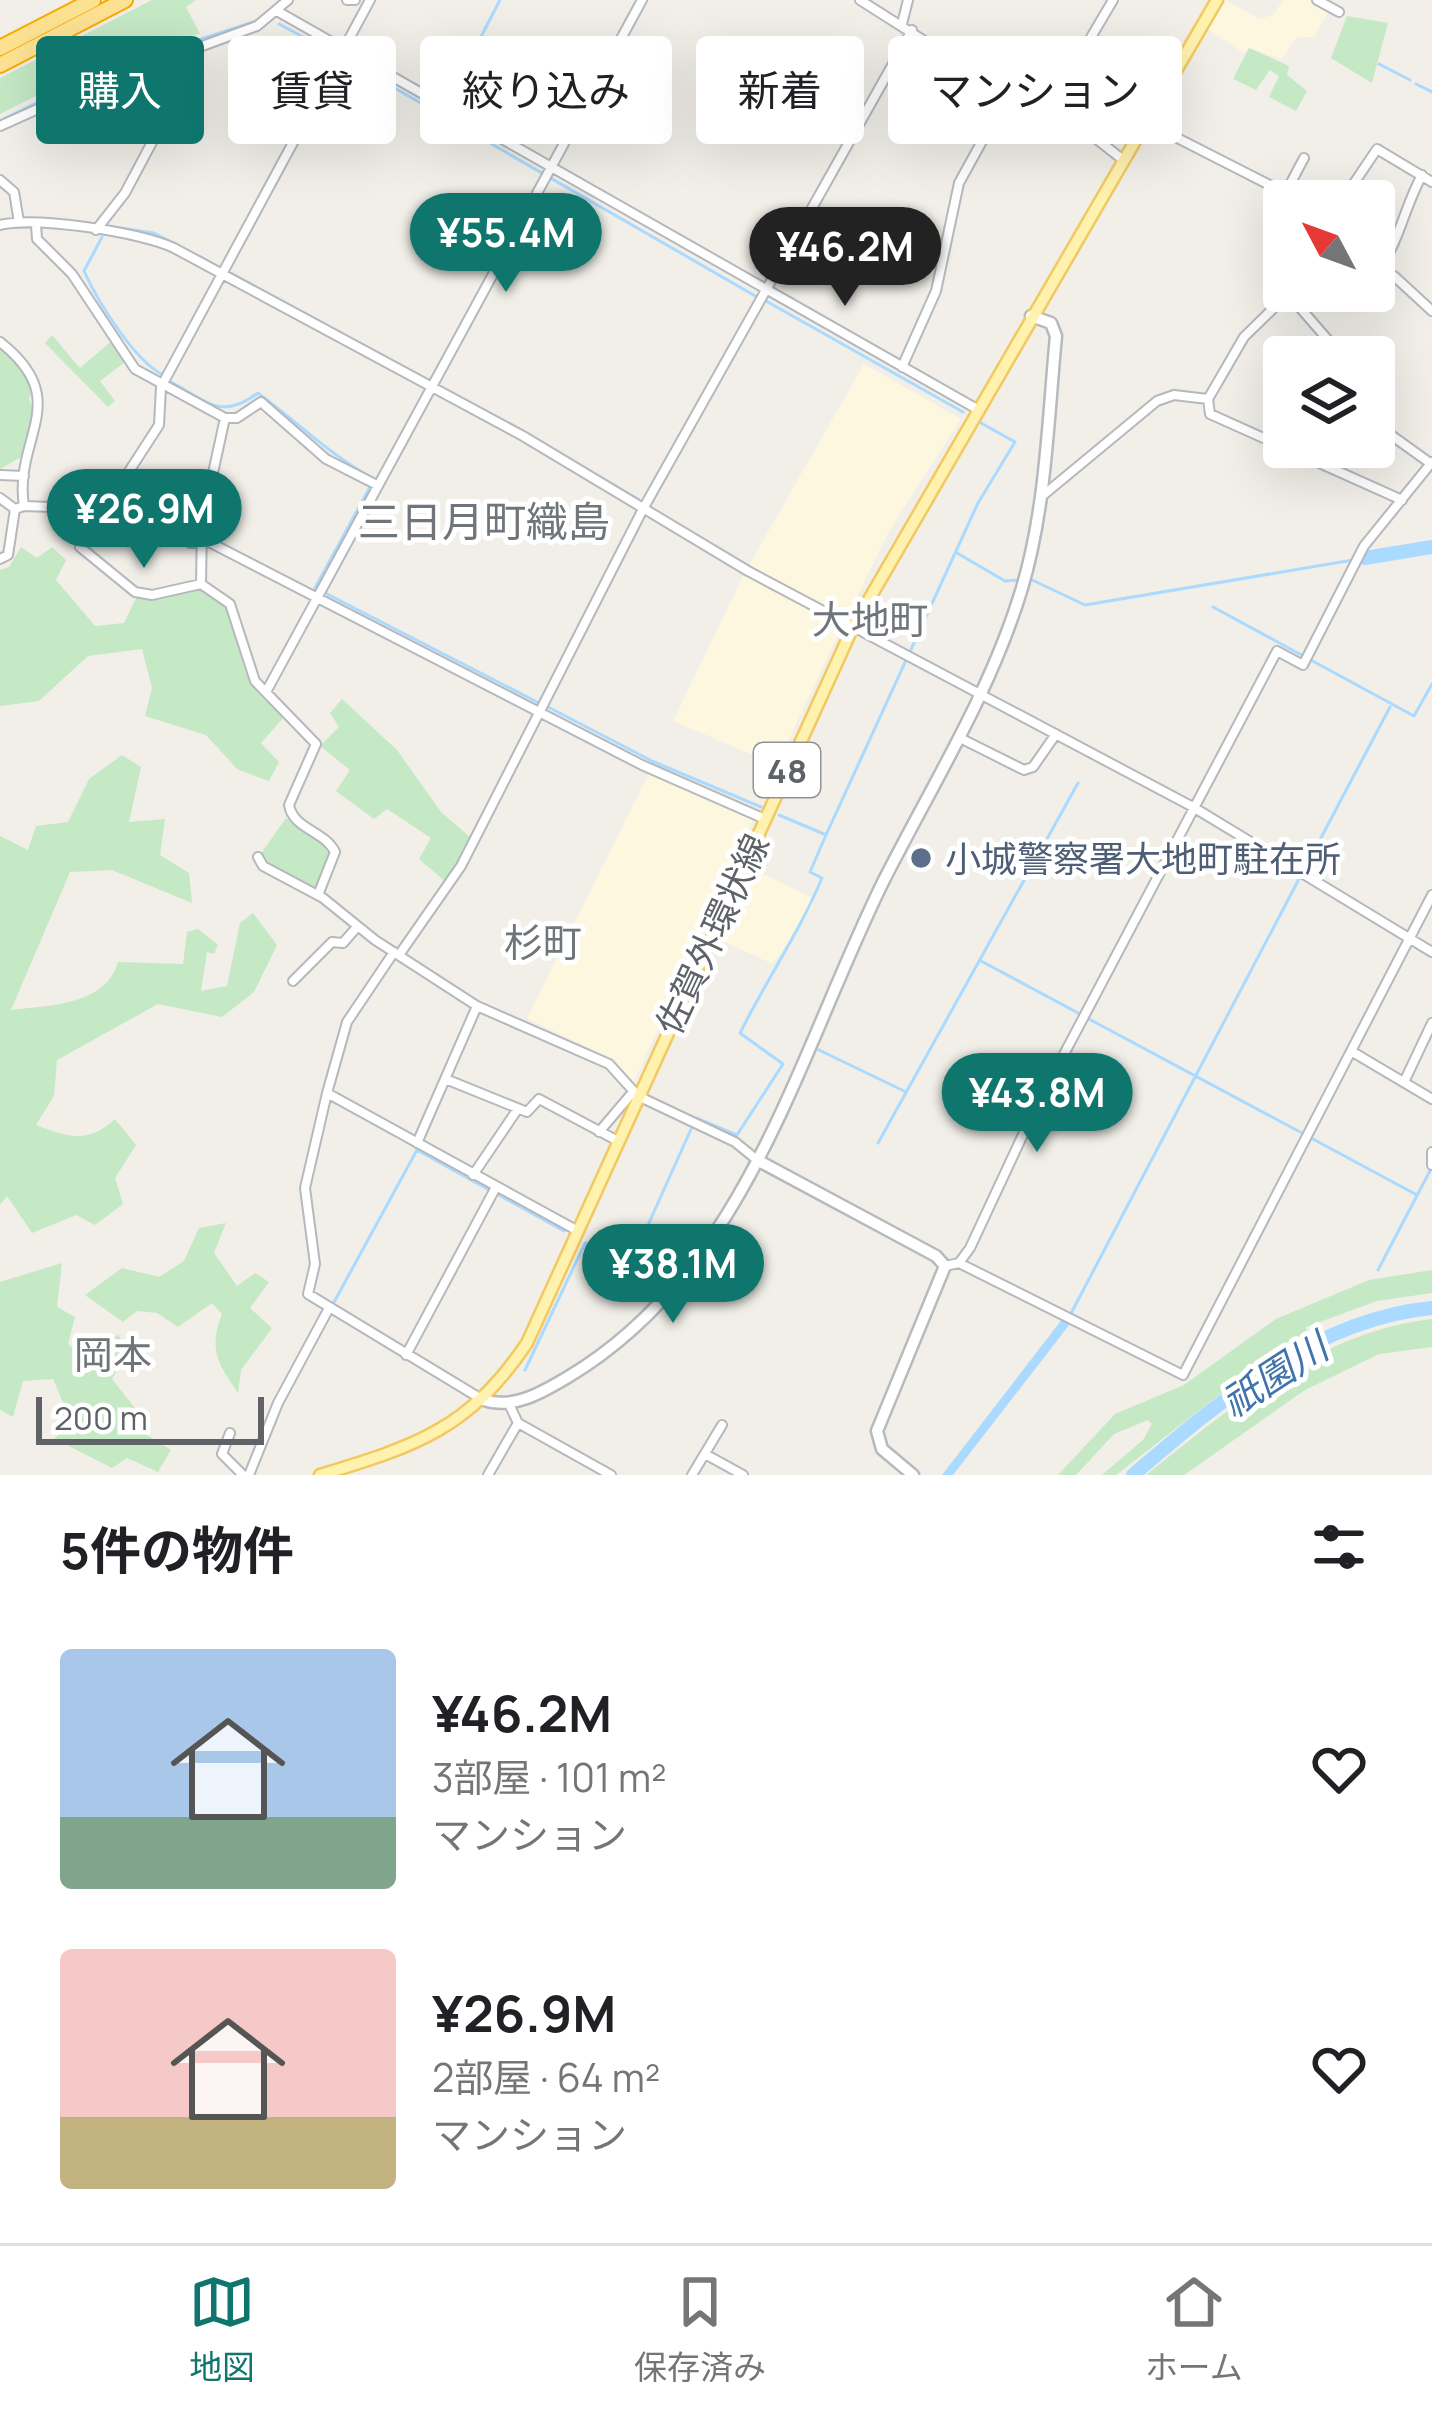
<!DOCTYPE html>
<html lang="ja">
<head>
<meta charset="utf-8">
<style>
	body { margin:0; font-family:Manrope,"Noto Sans JP",sans-serif; background:#f2f2f2; color:#202124; height:100vh; display:flex; flex-direction:column; font-size:45px; white-space:nowrap }
	* { box-sizing:border-box; margin:0 }
	p { font-size:39px; color:#757577 }
	.icon { flex:none; width:66px; height:66px; fill:none; stroke:currentColor; stroke-width:2; stroke-linecap:round; stroke-linejoin:round }
	.map { position:relative; height:1475px; overflow:hidden }
	.sheet { display:flex; flex-direction:column; background:#fff; flex:1 }
	.sheet>* { flex:none }
	.hud { position:absolute; left:36px; top:36px; width:1362px; height:108px; display:flex; gap:24px }
	.needle { width:78px; rotate:311deg }
	.buttons { position:absolute; left:1263px; top:180px; display:grid; gap:24px }
	.buttons a { display:grid; place-items:center; width:132px; height:132px; border-radius:12px; background:#fff; box-shadow:0 12px 48px #0002; font-size:60px }
	.scale { position:absolute; left:36px; bottom:30px; width:228px; box-sizing:border-box; padding-left:12px; border:6px solid #5f6368; border-top:0; font-size:33px; line-height:42px; white-space:nowrap; color:#5f6368; -webkit-text-stroke:9px #fff; paint-order:stroke }
	.price { position:absolute; translate:-50% -102px; padding:0 27px; border-radius:42px; background:#0f766e; color:#fff; font-size:39px; line-height:78px; filter:drop-shadow(0 3px 6px #0008) }
	.price::after { content:''; position:absolute; left:50%; top:72px; width:36px; height:27px; margin-left:-18px; background:inherit; clip-path:polygon(0 0,100% 0,50% 100%) }
	.price.current { background:#222; color:#fff }
	ul { padding:0; list-style:none }
	li { display:flex; align-items:center; gap:36px; height:300px; padding:0 60px }
	li span { display:grid; place-items:center; flex:none; width:336px; height:240px; border-radius:12px; color:#555 }
	li>.icon { margin-inline-start:auto }
	span .icon { width:144px; height:144px; fill:#fffc; stroke-width:1 }
	li b { font-size:51px }
	h2 { display:flex; justify-content:space-between; align-items:center; height:144px; padding:0 60px; font-size:51px }
	.pill { padding:0 42px; border-radius:12px; background:#fff; box-shadow:0 12px 48px #0002; font-size:42px; line-height:108px }
	.pill.current { background:#0f766e; color:#fff }
	.menu { display:flex; justify-content:space-around; align-items:center; height:168px; border-top:3px solid #e0e0e0; background:#fff; font-size:33px; color:#757577 }
	.menu a { display:grid; justify-items:center; gap:6px }
	.menu .current { color:#0f766e }
	.map>svg:first-child { display:block }
	.commercial { fill:#fef7e0 }
	.green { fill:#c5e8c5 }
	.water { fill:#aadaff }
	.lines { fill:none; stroke-linecap:round; stroke-linejoin:round }
	.stream { stroke:#aadaff; stroke-width:3 }
	.river { stroke:#aadaff; stroke-width:14 }
	.street-casing { stroke:#b5b8bc; stroke-width:12 }
	.secondary-casing { stroke:#b6babf; stroke-width:15 }
	.primary-casing { stroke:#f2c960; stroke-width:15 }
	.highway-casing { stroke:#f9ab00; stroke-width:18 }
	.street { stroke:#fff; stroke-width:8 }
	.secondary { stroke:#fff; stroke-width:10 }
	.primary { stroke:#fff2af; stroke-width:10 }
	.highway { stroke:#fde293; stroke-width:14 }
	.service-dot { fill:#5c6f8a; stroke:#fff; stroke-width:4.5 }
	.labels { text-anchor:middle; dominant-baseline:central; stroke-width:10; stroke-linejoin:round; paint-order:stroke }
	.shield { fill:#fff; stroke:#8f9295; stroke-width:3 }
	.shield-label { font-size:33px; font-weight:bold; fill:#5f6368 }
	.service-label { font-size:36px; fill:#4e5e75; stroke:#fff; text-anchor:start }
	.street-label { font-size:36px; fill:#5f6368; stroke:#fff }
	.neighbourhood-label { font-size:39px; fill:#70757a; stroke:#fff }
	.water-label { font-size:39px; font-style:italic; fill:#4174aa; stroke:#fff }
	.quarter-label { font-size:42px; fill:#70757a; stroke:#fff }
</style>
</head>
<body>
<div class="map">
<svg width="1432" height="1475" viewBox="0 0 1432 1475">
	<rect width="100%" height="100%" fill="#f1efe8"/>
	<path class="commercial" d="M1226,0L1259,19L1273,15L1283,0H1310L1329,11L1314,37H1297L1282,59L1249,48L1244,53L1207,29Z
		M864,364L961,419L889,531L847,617L749,565Z
		M744,574L842,626L777,765L673,721Z
		M650,771L754,818L634,1082L614,1060L527,1018Z
		M753,869L813,898V906L773,964L720,940Z"/>
	<path class="green" d="M152,0H196L186,7L200,34L137,45L0,114V78Z
		M1347,16L1388,23L1372,83L1331,58Z
		M1249,48L1289,66L1287,75L1307,91L1296,111L1269,97L1279,76L1270,70L1256,90L1233,79Z
		M52,335L80,368L113,340L125,362L100,381L115,401L108,407L45,343Z
		M0,349L23,367L33,385L29,399L35,416L23,456L0,469Z
		M21,547L37,558L52,547L66,560L56,580L95,626L124,623L137,596C157,597 172,590 192,589C239,586 235,645 247,675C254,691 273,704 285,716L261,743L279,762L269,781L237,769L206,735L145,716L152,688L142,649L88,656L39,701L0,706V570L9,567Z
		M342,699L397,750L441,812L470,837L447,883L419,859L431,838L387,809L374,819L336,791L350,770L320,746L339,727L330,713Z
		M122,755L141,767L129,822L165,819L160,855L189,873L192,903L112,870L70,872L11,1010C51,1005 106,1005 118,962L183,964L187,932L198,929L218,945L214,954L207,952L201,991L227,986L240,923L253,913L277,945L254,992L222,1017L158,1004L57,1060L54,1096L36,1125C67,1137 89,1144 115,1119L136,1145L115,1178L123,1204L95,1225L76,1215L32,1233L7,1196L0,1205V836L28,850L36,826L68,822L89,779Z
		M286,818L326,843L332,854L316,892L268,866L260,855Z
		M226,1223L214,1253L237,1286L255,1273L269,1282L250,1308L272,1328L241,1370L238,1393C218,1364 208,1349 222,1314L212,1303L178,1327L157,1313L137,1311L123,1322L85,1295L122,1268L159,1277L184,1261L199,1228Z
		M62,1263L57,1307L75,1317L68,1344L79,1353H99L118,1334L128,1352L112,1379L134,1407L131,1425L171,1450L158,1472L127,1458L112,1468L55,1439L65,1407L53,1379L23,1381L13,1417L0,1410V1282Z
		M1432,1270V1293L1377,1301L1306,1327L1308,1338L1233,1384L1116,1475H1102L1143,1440L1152,1424L1148,1420L1114,1434L1076,1475H1058L1115,1414L1184,1385L1276,1319L1369,1280Z
		M1432,1319V1347L1379,1354L1305,1390L1184,1475H1146C1229,1408 1322,1331 1432,1319Z"/>
	<path class="water" d="M1063,1318L1070,1324L953,1475H942Z"/>
	<g class="lines">
		<path class="stream" d="M279,24L335,54
			M346,60L757,297
			M1379,64L1410,80
			M87,83L140,59L259,20
			M1416,84L1432,92
			M447,102L500,0
			M0,121L72,85
			M106,226L154,233L188,251
			M102,237L84,271C98,302 134,360 163,375
			M197,255L220,268
			M230,273L426,379
			M766,301L963,412
			M171,382C207,401 221,421 258,393C297,422 329,454 372,478
			M440,387L519,429
			M532,437L639,500
			M957,553L1005,581L1030,579L1085,605L1365,558
			M315,588L370,487
			M327,594L539,703
			M1213,607L1414,716L1432,684
			M548,707L652,761L761,807
			M779,815L824,834
			M1304,870L1390,707
			M981,961L1080,1014
			M1089,1019L1302,1133
			M819,1050L904,1091
			M696,1118L737,1135L783,1064L740,1033C767,979 800,931 822,878L810,872L826,835L978,503L1015,442L981,423
			M1311,1138L1417,1195
			M878,1143L1078,783
			M497,1194L564,1231
			M1378,1270L1432,1167
			M333,1304L417,1150L491,1191
			M1067,1321L1300,877
			M525,1370L585,1243L631,1263L692,1127"/>
		<path class="river" d="M1365,558L1432,547
			M1133,1475C1220,1401 1315,1319 1432,1308"/>
		<defs>
			<path id="street" d="M347,0H355
				M860,0L1008,94L1076,123L1122,159
				M1317,0L1339,12
				M277,11L977,409
				M902,24L908,0
				M1053,45L1087,60
				M1090,45L1163,89
				M1015,97L1038,62L1063,72L1085,70L1090,39L1113,0
				M1144,121L1301,201
				M0,126L140,63L153,64L257,26L288,0
				M0,180L14,192L19,222
				M1286,192L1304,158
				M1342,201L1377,149L1432,182
				M0,225C34,216 141,232 174,248L523,436L748,571L1193,807L1432,952
				M36,225L37,239L72,274L135,369L225,418H237L261,402L326,459L377,485
				M96,230L125,193L168,112L181,54
				M1374,266L1394,276L1432,311
				M1381,267C1400,238 1405,206 1422,175
				M1289,295L1335,348L1352,357
				M0,342C75,401 13,437 24,506L51,507L91,525
				M902,367L936,291L959,183L1008,94
				M1374,394L1384,430L1430,463
				M1208,399L1210,414L1402,500
				M0,475L24,476
				M1041,497L1157,401L1174,395L1208,399L1244,337L1291,291
				M0,498L15,509
				M106,502L191,543L209,542L642,765L765,819
				M0,559L8,555L15,509L24,506
				M201,584L202,523L225,418
				M266,692L642,0
				M960,738L1024,770L1033,767L1056,734
				M258,857L263,866L323,898L375,940L477,1006L609,1064L638,1096L735,1142L757,1160
				M318,895L335,852C325,831 293,829 289,805L316,744L255,681L230,604L201,584L152,595L135,592L80,547L159,425L161,387L370,0
				M394,952L347,1022L327,1093L305,1188L315,1264L308,1294L483,1400
				M399,955L461,866L643,509L912,30
				M293,981L332,942L343,943L357,927
				M1351,1051L1432,1099
				M448,1080L527,1112L539,1099L618,1141
				M1404,1082L1432,1023
				M327,1093L578,1231
				M599,1132L633,1092
				M417,1143L477,1006
				M1432,1152V1165
				M473,1175L517,1110
				M959,1263L1183,1375L1432,895
				M945,1266L959,1263L970,1248L1034,1111L1277,651L1303,665L1364,546L1432,462
				M406,1355L496,1187
				M509,1404L518,1423L611,1475
				M230,1433L222,1454L243,1475
				M705,1454L743,1475
				M249,1475L278,1403L328,1310
				M488,1475L518,1423
				M692,1475L722,1425"/>
			<path id="secondary" d="M757,1160L936,1256L945,1266L877,1431L882,1449L913,1475
				M484,1400C513,1410 543,1392 568,1377C747,1270 796,1059 883,882C932,785 991,692 1022,588C1046,508 1048,419 1056,336L1051,323L1031,316"/>
			<path id="primary" d="M320,1475C416,1446 469,1429 527,1343L853,627L1217,0"/>
			<path id="highway" d="M0,48L93,0
				M0,65L125,0"/>
		</defs>
		<use href="#street" class="street-casing"/>
		<use href="#secondary" class="secondary-casing"/>
		<use href="#primary" class="primary-casing"/>
		<use href="#highway" class="highway-casing"/>
		<use href="#street" class="street"/>
		<use href="#secondary" class="secondary"/>
		<use href="#primary" class="primary"/>
		<use href="#highway" class="highway"/>
	</g>
	<circle class="service-dot" cx="921" cy="858" r="12"/>
	<g class="labels">
		<rect class="shield" x="754" y="743" width="66" height="54" rx="9"/>
		<g class="shield-label">
			<text x="787" y="770">48</text>
		</g>
		<g class="service-label">
			<text x="945" y="858">小城警察署大地町駐在所</text>
		</g>
		<g class="street-label">
			<text transform="translate(712 934) rotate(-65)">佐賀外環状線</text>
		</g>
		<g class="neighbourhood-label">
			<text x="870" y="619">大地町</text>
			<text x="543" y="942">杉町</text>
			<text x="113" y="1354">岡本</text>
		</g>
		<g class="water-label">
			<text transform="translate(1274 1374) rotate(-33)">祇園川</text>
		</g>
		<g class="quarter-label">
			<text x="484" y="521">三日月町織島</text>
		</g>
	</g>
</svg>
<div class="buttons">
<a><svg class="needle" viewBox="-14 -14 28 28"><path d="M0-13l5 13h-10z" fill="#e53935"/><path d="M0 13l5-13h-10z" fill="#757577"/></svg></a>
<a><svg class="icon" aria-label="layers" viewBox="0 0 24 24"><path d="M12 4l9 5-9 5-9-5zM3 14l9 5 9-5"/></svg></a>
</div>
<div class="scale">200 m</div>
<b class="price" style="left:506px;top:295px">¥55.4M</b>
<b class="price current" style="left:845px;top:309px">¥46.2M</b>
<b class="price" style="left:144px;top:571px">¥26.9M</b>
<b class="price" style="left:1037px;top:1155px">¥43.8M</b>
<b class="price" style="left:673px;top:1326px">¥38.1M</b>
<div class="hud">
<a class="pill current">購入</a>
<a class="pill">賃貸</a>
<a class="pill">絞り込み</a>
<a class="pill">新着</a>
<a class="pill">マンション</a>
</div>
</div>
<section class="sheet">
<h2>5件の物件<svg class="icon" aria-label="filters" viewBox="0 0 24 24"><path d="M4 7h16M4 17h16"/><circle cx="9" cy="7" r="2"/><circle cx="15" cy="17" r="2"/></svg></h2>
<ul>
<li><span style="background:linear-gradient(#a9c7e8 70%,#7fa58c 0)"><svg class="icon" aria-label="home" viewBox="0 0 24 24"><path d="M3 11l9-7 9 7M6 9v11h12V9"/></svg></span><div><b>¥46.2M</b><p>3部屋 · 101 m²</p><p>マンション</p></div><svg class="icon" aria-label="heart" viewBox="0 0 24 24"><path d="M12 20l-8-8c-3-5 5-10 8-4 3-6 11-1 8 4z"/></svg></li>
<li><span style="background:linear-gradient(#f6c9c9 70%,#c2b280 0)"><svg class="icon" aria-label="home" viewBox="0 0 24 24"><path d="M3 11l9-7 9 7M6 9v11h12V9"/></svg></span><div><b>¥26.9M</b><p>2部屋 · 64 m²</p><p>マンション</p></div><svg class="icon" aria-label="heart" viewBox="0 0 24 24"><path d="M12 20l-8-8c-3-5 5-10 8-4 3-6 11-1 8 4z"/></svg></li>
</ul>
</section>
<nav class="menu">
<a class="current"><svg class="icon" aria-label="map" viewBox="0 0 24 24"><path d="M3 6l6-2 6 2 6-2v14l-6 2-6-2-6 2zM9 4v14M15 6v14"/></svg>地図</a>
<a><svg class="icon" aria-label="saved" viewBox="0 0 24 24"><path d="M7 4h10v16l-5-4-5 4z"/></svg>保存済み</a>
<a><svg class="icon" aria-label="home" viewBox="0 0 24 24"><path d="M3 11l9-7 9 7M6 9v11h12V9"/></svg>ホーム</a>
</nav>
</body>
</html>
